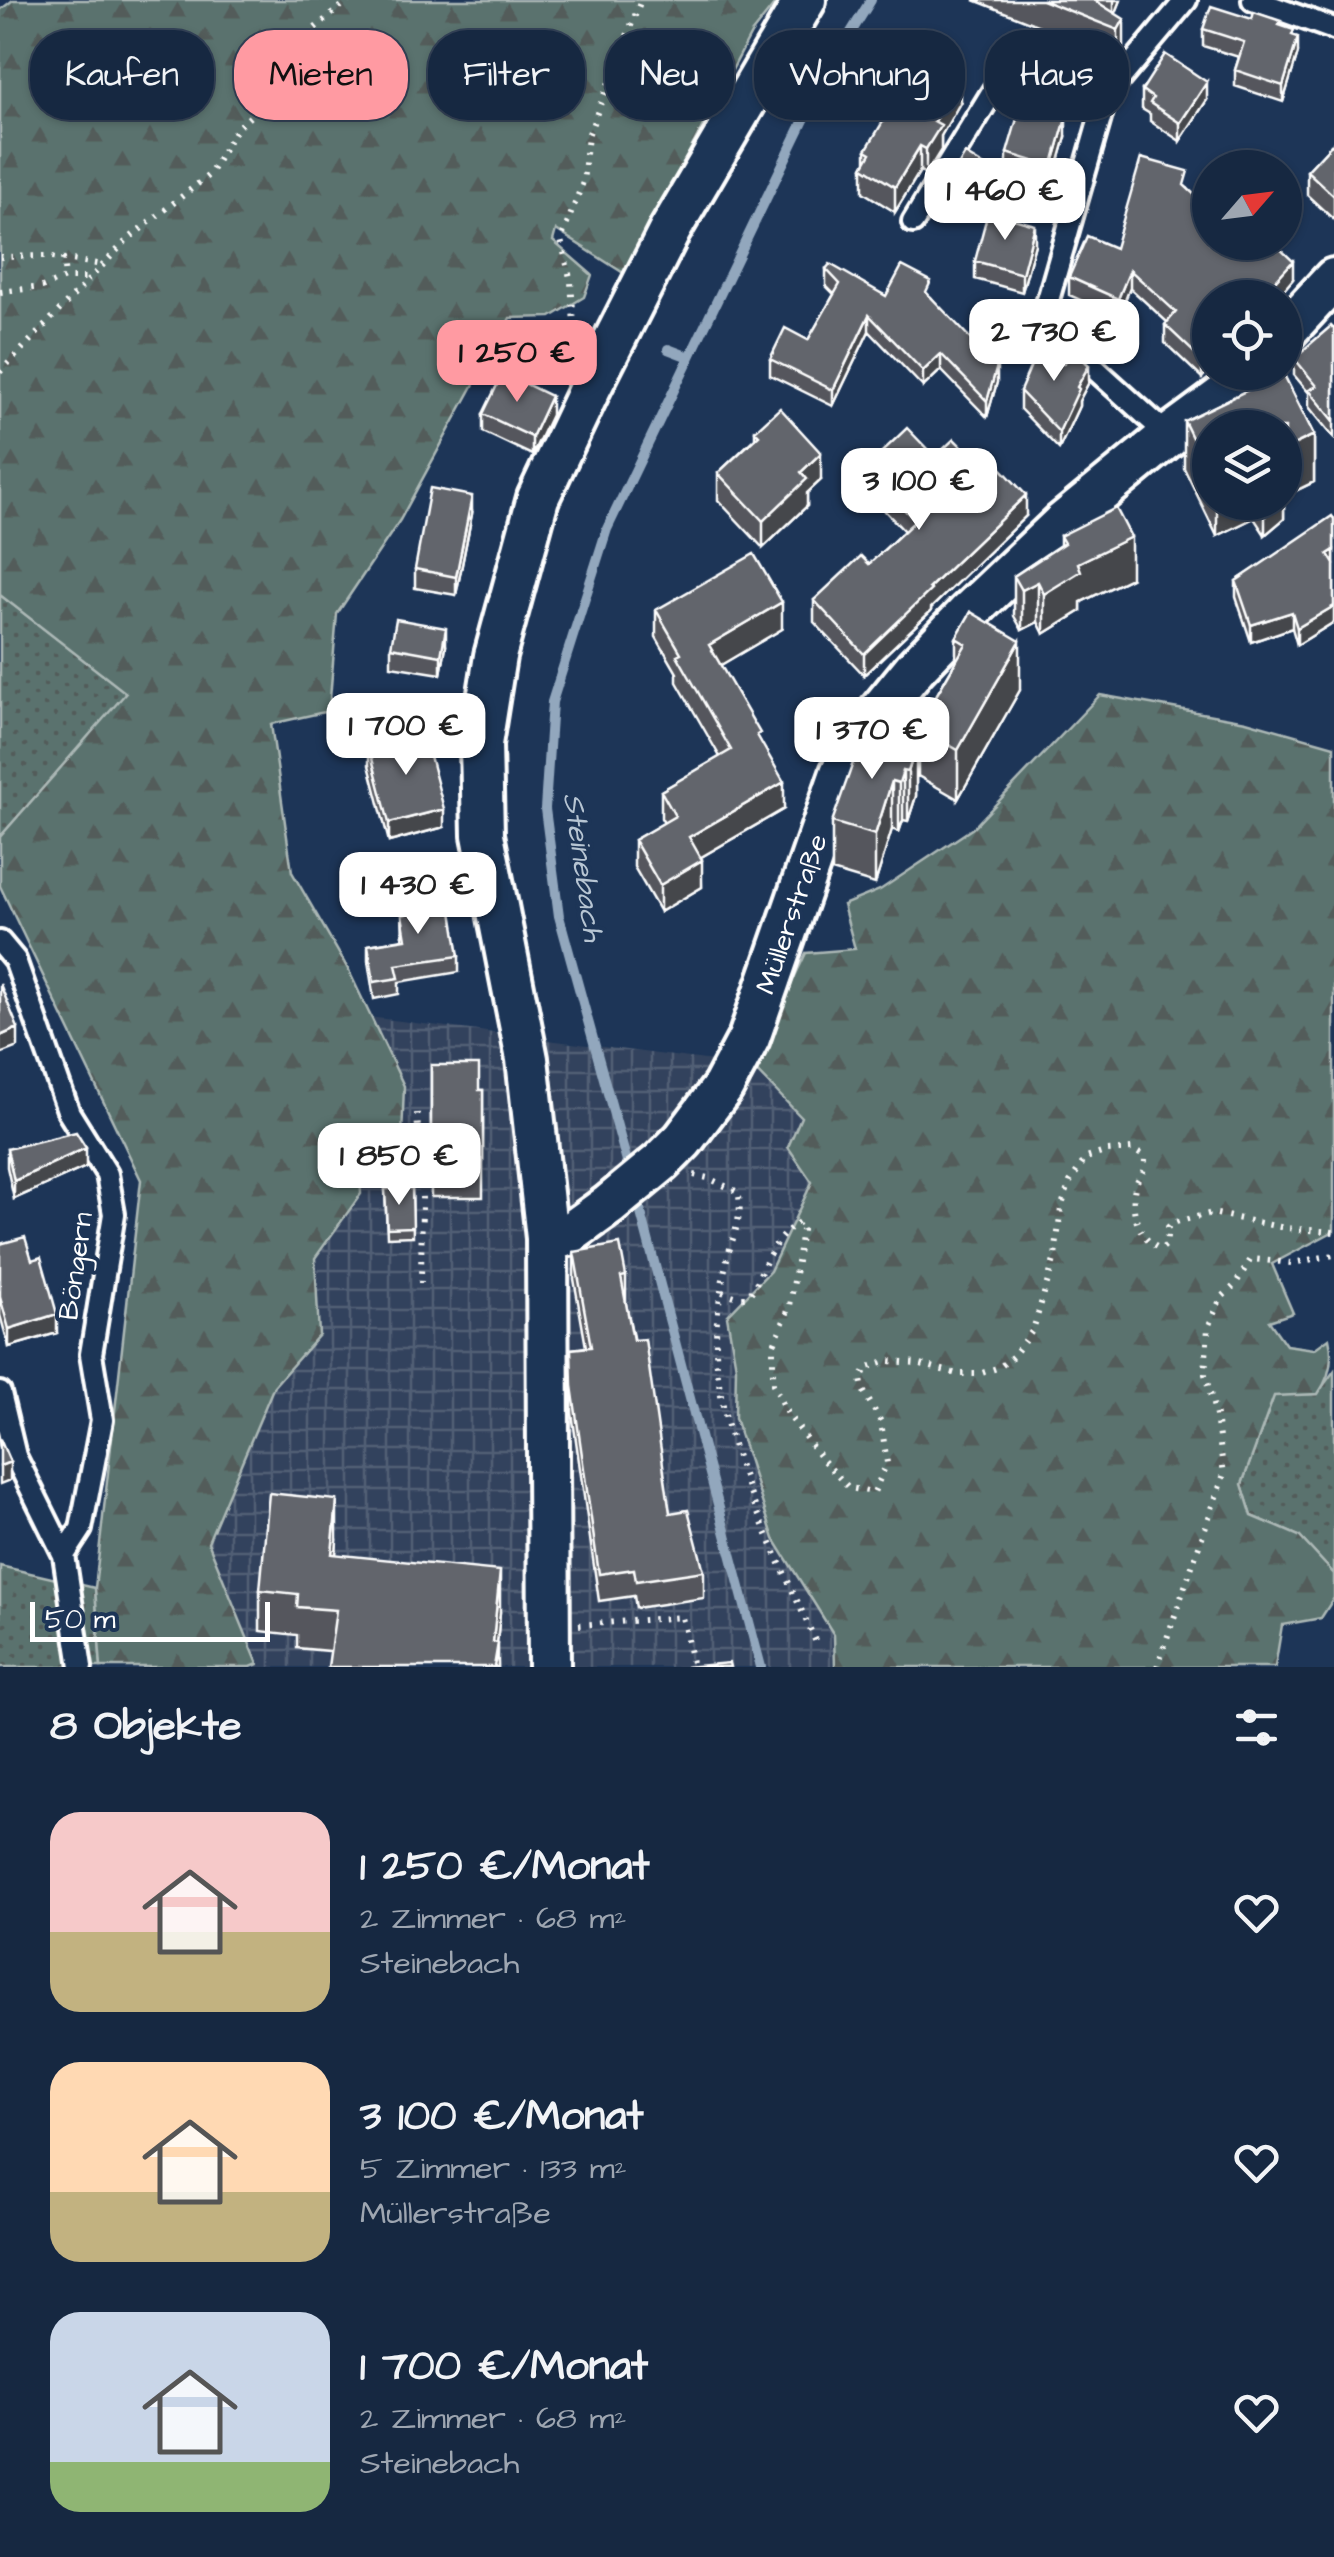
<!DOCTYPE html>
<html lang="de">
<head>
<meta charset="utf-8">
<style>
	body { margin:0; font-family:"Architects Daughter",sans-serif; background:#23344c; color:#f1f3f6; height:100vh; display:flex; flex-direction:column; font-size:38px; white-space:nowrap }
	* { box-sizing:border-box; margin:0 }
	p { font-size:32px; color:#9ea6b1 }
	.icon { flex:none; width:55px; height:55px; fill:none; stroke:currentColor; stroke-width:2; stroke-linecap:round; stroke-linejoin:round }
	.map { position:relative; height:1667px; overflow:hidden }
	.details { display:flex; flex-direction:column; background:#162841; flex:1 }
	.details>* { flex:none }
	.top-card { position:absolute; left:30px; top:30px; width:1275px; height:90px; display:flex; gap:20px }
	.needle { width:65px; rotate:62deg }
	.tools { position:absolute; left:1192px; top:150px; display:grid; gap:20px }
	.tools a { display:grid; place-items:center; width:110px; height:110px; border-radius:50%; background:#162841; box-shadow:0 2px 8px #0004,0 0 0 2px #35445a; font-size:50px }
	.scale { position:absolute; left:30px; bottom:25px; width:240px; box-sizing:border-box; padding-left:10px; border:5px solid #fff; border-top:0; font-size:28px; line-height:35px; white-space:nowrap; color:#fff; -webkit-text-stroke:8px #1d3557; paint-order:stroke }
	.price { position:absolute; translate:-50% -85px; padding:0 22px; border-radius:20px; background:#fff; color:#222; font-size:32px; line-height:65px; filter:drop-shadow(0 2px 5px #0008) }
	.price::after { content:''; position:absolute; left:50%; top:60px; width:30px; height:22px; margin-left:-15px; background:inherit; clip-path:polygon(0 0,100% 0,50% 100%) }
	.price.active { background:#ff9aa2; color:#111 }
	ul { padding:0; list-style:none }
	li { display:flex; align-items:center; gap:30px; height:250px; padding:0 50px }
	li span { display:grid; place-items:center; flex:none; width:280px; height:200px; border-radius:30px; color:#555 }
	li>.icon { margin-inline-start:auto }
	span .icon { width:120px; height:120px; fill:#fffc; stroke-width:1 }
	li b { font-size:42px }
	h2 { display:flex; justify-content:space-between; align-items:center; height:120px; padding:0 50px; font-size:42px }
	.tag { padding:0 35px; border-radius:40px; background:#162841; box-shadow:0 2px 8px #0004,0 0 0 2px #35445a; font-size:35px; line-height:90px }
	.tag.active { background:#ff9aa2; color:#111 }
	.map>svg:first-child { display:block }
	.industrial { fill:url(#industrial-grid) }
	.green { fill:url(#green-dots); stroke:#acb8b6; stroke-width:2.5 }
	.forest { fill:url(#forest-firs); stroke:#acb8b6; stroke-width:2.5 }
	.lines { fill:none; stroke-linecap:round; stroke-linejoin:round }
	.stream { stroke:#92a7bd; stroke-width:10 }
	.service-casing { stroke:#fff; stroke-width:28 }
	.minor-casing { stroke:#fff; stroke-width:48 }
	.path { stroke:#fff; stroke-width:6; stroke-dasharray:2.5 8; stroke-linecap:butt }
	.service { stroke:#1d3557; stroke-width:20 }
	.minor { stroke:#1d3557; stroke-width:40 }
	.wall { fill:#54575d; stroke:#fff; stroke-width:2.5 }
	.shaded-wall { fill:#45474c; stroke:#fff; stroke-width:2.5 }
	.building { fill:#62656c; stroke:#fff; stroke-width:2.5 }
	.labels { text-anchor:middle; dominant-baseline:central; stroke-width:8; stroke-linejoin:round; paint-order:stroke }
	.street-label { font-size:28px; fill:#fff; stroke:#1d3557 }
	.water-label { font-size:30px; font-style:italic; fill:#b7c5d3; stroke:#1d3557 }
</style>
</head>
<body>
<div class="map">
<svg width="1334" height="1667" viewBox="0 0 1334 1667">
	<defs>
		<pattern id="industrial-grid" width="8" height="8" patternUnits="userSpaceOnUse" patternTransform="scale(2.5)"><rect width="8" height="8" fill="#32435d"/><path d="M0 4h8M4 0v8" fill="none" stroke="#515f75"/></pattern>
		<pattern id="green-dots" width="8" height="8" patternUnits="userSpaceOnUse" patternTransform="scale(2.5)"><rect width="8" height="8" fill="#5a726e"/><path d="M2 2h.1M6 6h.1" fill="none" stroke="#525b5a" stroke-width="1.8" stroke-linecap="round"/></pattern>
		<pattern id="forest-firs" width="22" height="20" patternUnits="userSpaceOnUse" patternTransform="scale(2.5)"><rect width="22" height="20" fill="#5a726e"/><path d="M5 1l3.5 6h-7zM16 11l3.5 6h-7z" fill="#525b5a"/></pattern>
	</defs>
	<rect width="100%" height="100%" fill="#1d3557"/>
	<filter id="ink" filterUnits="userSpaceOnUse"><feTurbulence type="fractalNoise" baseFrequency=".01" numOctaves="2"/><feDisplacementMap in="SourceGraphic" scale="20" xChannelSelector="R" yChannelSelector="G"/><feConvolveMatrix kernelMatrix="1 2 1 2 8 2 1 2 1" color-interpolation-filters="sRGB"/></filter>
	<g filter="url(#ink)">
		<path class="industrial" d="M369,1017L752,1066L801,1118L812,1181L770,1271L727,1317L736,1367L735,1418L774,1539L834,1635L835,1667H251L257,1664L208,1542L274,1386L319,1335L315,1258L360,1194L359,1160L404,1086Z"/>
		<path class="green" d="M0,595L127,693L0,837Z
			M1334,1371V1574L1299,1536L1252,1516L1242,1484L1274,1395L1317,1394Z
			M0,1566L95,1588L101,1667H0Z"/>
		<path class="forest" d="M13,0H778L751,34L625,274L556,230L553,241L592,275L584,297L551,317L510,318L400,520L337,614L329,711L271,724L292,872L348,969L404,1086L402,1137L359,1160L361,1194L315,1258L319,1335L274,1386L208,1542L258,1664L251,1667H101L95,1588L141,1180L0,886V837L126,693L0,595V10Z
			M1100,695L1246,721L1334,746V1231L1272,1264L1293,1313L1269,1321L1286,1345L1314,1349L1329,1338C1334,1359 1330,1377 1318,1394L1274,1396L1242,1484L1252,1516L1299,1536L1334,1574V1598L1321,1618L1282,1625L1275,1667H835L834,1635L774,1539L735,1418L736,1367L727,1316L770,1271L812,1182L788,1147L801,1117L752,1066L806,953L855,949L843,905L880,890L973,828Z"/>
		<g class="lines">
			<path class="stream" d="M668,349L689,357
				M630,1173L559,916L545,809L552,702L607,529L829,68L871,0
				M636,1194L761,1667"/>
			<defs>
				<path id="service" d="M1253,0L1334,29
					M913,222L993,91L1107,94
					M1169,436L1042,321L1107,94L1186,0
					M0,942L15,960L69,1113L107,1174L114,1214L91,1354L102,1420L81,1529L64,1555
					M0,1393L15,1456L64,1555L81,1667"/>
				<path id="minor" d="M1285,332L1334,279
					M547,1238L566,1236L609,1205L661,1162L683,1140L723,1087L749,1038L841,773L865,729L915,668L967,614L1063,523L1169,436L1234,388L1248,372
					M549,1667L547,1238L527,1059L483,835L481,744L495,656L538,498L591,386L670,230L805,0"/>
			</defs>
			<use href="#service" class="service-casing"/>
			<use href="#minor" class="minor-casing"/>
			<path class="path" d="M0,257L46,256L103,265
				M63,258L65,278
				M0,292L42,287L65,278H91
				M575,338L571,282L561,240L583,182L588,136L641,0
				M0,372L127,240L210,174L236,129L292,79L315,28L349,0
				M417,1113L422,1198L421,1283
				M694,1175L708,1178L738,1192C744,1215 733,1235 727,1259C721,1287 715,1321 716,1350C720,1452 778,1555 818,1647
				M722,1292L738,1297H747C756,1288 757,1279 763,1268C772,1248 781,1234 799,1222L802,1230L790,1306L773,1347V1384L788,1414L820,1457L849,1488L874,1492L887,1463L881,1422L863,1390L861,1379L866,1368L888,1361L917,1363L957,1374H979L1000,1367L1013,1356L1033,1330L1055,1257L1061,1208L1070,1182L1086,1158L1108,1151L1132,1149L1145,1157C1145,1177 1139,1173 1135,1187C1130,1211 1138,1240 1161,1249L1166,1245L1168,1227L1176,1222L1212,1213L1285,1228L1334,1232
				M579,1625L682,1617L693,1667
				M1157,1667L1224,1474L1216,1416L1205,1374L1208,1327L1221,1298L1235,1285L1251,1259L1292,1263L1334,1255"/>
			<use href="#service" class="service"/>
			<use href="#minor" class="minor"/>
		</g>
		<path class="wall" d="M974,0H1121L1115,14L1124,46L1118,57Z
			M1252,19L1281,25L1294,36L1298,53L1283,102L1235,86V70L1239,57L1203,46V29Z
			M1142,90L1207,100L1180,141L1150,121V114L1142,109Z
			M960,103L941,136V150L926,174L920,171L895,212L863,192V167L866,161V150Z
			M1066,137L1052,185L1007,172V153Z
			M1334,142V220L1307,195V171Z
			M950,179L1006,188L998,215L1035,244L1022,292L975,279V261L993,213L950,188Z
			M1188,189L1210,242L1293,279L1277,298H1210L1202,378L1165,343V325L1167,322L1130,288L1118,317L1069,295V277L1115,248Z
			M826,269L886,296L931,297L997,382L987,417L941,370L923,387L869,331L833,406L770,375V359L808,340L834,294L826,286Z
			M1334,329V438L1309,407V393L1294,375V358Z
			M1063,364L1089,382L1079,401V406L1059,449L1020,409V391Z
			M1283,373L1314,435V482L1285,496V428H1210V502H1284V519L1265,535L1254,518L1217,536L1184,468V421Z
			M483,414L551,415L532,455L483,432Z
			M755,431L821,480L807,493V506L763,548L718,500V473L755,438Z
			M935,457L1026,516L931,608V611L864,675L814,622V600L869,564L904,531L865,490V468Z
			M472,514L456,595L415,588V569Z
			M1334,519V622L1297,645L1292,628L1251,642L1236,597V581Z
			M1060,536L1131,578L1081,602V611L1044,634L1038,622L1022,630L1014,616V576L1060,545Z
			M656,610L782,629L720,665L760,741L784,809L701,857L702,887L660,912L634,867V840L664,823L661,818V791L720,757L677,682V673L656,637Z
			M971,612L1020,690L958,799L918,776V727L956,661V638Z
			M446,646L441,674L391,666V647Z
			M369,747L444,827L389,842L369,765Z
			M916,747V796L908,821L903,820L899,832L892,829L875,884L832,871V822Z
			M404,899L459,956V972L399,982V994L374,999L368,961V945L403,939L402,915L404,914Z
			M431,1065L479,1090H483V1197H431Z
			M7,1149L86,1167L14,1199L7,1167Z
			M412,1188L413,1236L387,1237L385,1189Z
			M0,1244L32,1260L57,1333L9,1347L0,1315Z
			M574,1252L626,1276V1304L670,1513L704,1571V1598L636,1608L634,1596L599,1601L572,1413L571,1349L586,1347L574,1279Z
			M337,1541L336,1554L500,1612L497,1643L498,1667L297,1648V1635L260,1631V1590Z"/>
		<path class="shaded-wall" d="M1114,0H1121L1114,18Z
			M1124,19V46L1118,57V30Z
			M1298,37V53L1283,102V86Z
			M960,78V103L941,136V150L926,174V149L934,121Z
			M1207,82V100L1180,141V123Z
			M1066,118V137L1052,185V167Z
			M920,146V171L895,212V187Z
			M1006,179V188L998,216V207Z
			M1035,225V244L1022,292V274Z
			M1293,261V279L1277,298H1264V293Z
			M1130,270V288L1118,317V299Z
			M1258,288V298H1249Z
			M869,315V331L833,406V390Z
			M1210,351V369L1202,378V360Z
			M941,354V370L923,387V371Z
			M1089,365V382L1079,401V406L1059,449V432L1077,387Z
			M997,366V382L987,417V401Z
			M551,396V415L532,455V437Z
			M1314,435V482L1285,496V449Z
			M821,453V480L807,493V506L763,548V521L801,472Z
			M1026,495V516L931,608V611L864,675V654L929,588Z
			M472,496V514L456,595V577Z
			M1217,502H1254V518L1217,536Z
			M1265,502H1284V519L1265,535Z
			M1131,537V578L1081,602V611L1044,634V594L1078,563Z
			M1334,550V566L1328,554Z
			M1038,582V622L1022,630V590Z
			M782,602V629L709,672V645Z
			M1334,606V622L1297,645V628Z
			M1292,612V628L1251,642V625Z
			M446,628V646L441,674V656Z
			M1020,641V690L958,799V750Z
			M916,747V796L908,821V772Z
			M903,771V820L899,832V783Z
			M892,781V829L875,884V835Z
			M784,782V809L689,864V837Z
			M444,809V827L389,842V823Z
			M702,860V887L660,912V885Z
			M18,1028V1047L0,1054V1036Z
			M86,1148V1167L14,1199V1181Z
			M57,1314V1333L9,1347V1329Z
			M10,1462V1480L0,1484V1466Z
			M337,1500V1541L332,1596V1554Z
			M500,1571V1612L495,1663L498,1643V1667H493V1642Z"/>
		<path class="building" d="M1042,0H1094L1124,19L1118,30Z
			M1211,6L1252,19L1254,12L1281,21L1279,25L1294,30L1292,35L1298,37L1283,86L1235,70L1244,42L1203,29Z
			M1165,54L1207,82L1180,123L1150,103L1153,98L1142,90Z
			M922,56L960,78L934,121L941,125L926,149L920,146L895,187L863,167L871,153L866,150Z
			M1021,105L1066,118L1052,167L1007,153Z
			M1334,142V196L1307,171Z
			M965,154L1006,179L998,207L950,179Z
			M1141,158L1188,171L1184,185L1210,209V242H1273L1293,261L1264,293L1258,288L1249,298H1210V351L1202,360L1165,325L1176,312L1130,270L1118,299L1069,277L1087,236L1115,248Z
			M988,212L1035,225L1022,274L975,261Z
			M830,264L886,296L902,266L931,281L926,292L997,366L987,401L941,354L923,371L869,315L833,390L770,359L785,328L808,340L840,284L826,269Z
			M1331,326L1334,329V421L1309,390L1317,386L1294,358Z
			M1041,342L1063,364L1075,352L1089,365L1077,387L1079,389L1059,432L1020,391Z
			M503,373L551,396L532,437L483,414Z
			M1283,373L1314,435L1285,449V428H1210V475L1184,421Z
			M780,408L821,453L801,472L807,479L763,521L718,473L759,435L755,431Z
			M907,428L935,457L954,439L972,457L982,448L1026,495L929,588L931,590L864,654L814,600L861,556L869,564L915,521L865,468Z
			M430,488L472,496L456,577L415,569Z
			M1116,508L1131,537L1078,563L1081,571L1044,594L1038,582L1022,590L1014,576L1064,543L1060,536Z
			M1332,516L1334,519V550L1328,554L1334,564V606L1297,628L1292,612L1251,625L1236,581Z
			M754,554L782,602L709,645L760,733L757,735L784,782L689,837L702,860L660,885L634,840L675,816L661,791L731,750L677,655L681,653L656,610Z
			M971,612L1020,641L958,750L918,727L966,644L956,638Z
			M396,619L446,628L441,656L391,647Z
			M864,732L916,747L908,772L903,771L899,783L892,781L875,835L832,822Z
			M424,733L444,809L389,823L369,747Z
			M449,892L459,956L396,965L399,978L374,982L368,945L406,939L402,915L406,914L404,899Z
			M0,984L18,1028L0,1036Z
			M431,1065H479V1090H483V1162H431Z
			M76,1132L86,1148L14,1181L7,1149Z
			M412,1188L413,1227L387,1228L385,1189Z
			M25,1237L32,1260L41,1257L57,1314L9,1329L0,1297V1244Z
			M620,1244L626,1276L621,1277L633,1340L645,1339L670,1513L688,1510L704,1571L636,1581L634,1569L599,1574L572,1386L571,1349L591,1347L574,1252Z
			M0,1439L10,1462L0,1466Z
			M269,1493L337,1500L332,1554L500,1571L493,1642L498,1643L494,1667H328L336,1610L297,1607L298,1594L260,1590Z
			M729,1663L730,1667H685Z"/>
	</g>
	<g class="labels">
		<g class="street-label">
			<text transform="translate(792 914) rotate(-71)">Müllerstraße</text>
			<text transform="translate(76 1266) rotate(-82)">Böngern</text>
		</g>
		<g class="water-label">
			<text transform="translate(583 867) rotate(82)">Steinebach</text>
		</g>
	</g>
</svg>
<div class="tools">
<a><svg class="needle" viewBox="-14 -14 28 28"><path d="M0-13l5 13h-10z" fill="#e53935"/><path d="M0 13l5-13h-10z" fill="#9ea6b1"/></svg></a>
<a><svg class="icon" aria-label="locate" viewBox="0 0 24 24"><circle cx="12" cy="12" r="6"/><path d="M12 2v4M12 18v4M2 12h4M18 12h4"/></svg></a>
<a><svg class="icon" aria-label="layers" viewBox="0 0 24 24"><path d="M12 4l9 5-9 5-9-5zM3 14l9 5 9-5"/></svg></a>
</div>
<div class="scale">50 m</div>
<b class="price" style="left:1005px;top:243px">1 460 €</b>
<b class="price" style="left:1054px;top:384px">2 730 €</b>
<b class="price active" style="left:517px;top:405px">1 250 €</b>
<b class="price" style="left:919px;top:533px">3 100 €</b>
<b class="price" style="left:406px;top:778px">1 700 €</b>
<b class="price" style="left:872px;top:782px">1 370 €</b>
<b class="price" style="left:418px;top:937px">1 430 €</b>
<b class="price" style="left:399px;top:1208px">1 850 €</b>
<div class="top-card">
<a class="tag">Kaufen</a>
<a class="tag active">Mieten</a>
<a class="tag">Filter</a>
<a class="tag">Neu</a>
<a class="tag">Wohnung</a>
<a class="tag">Haus</a>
</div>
</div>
<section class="details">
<h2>8 Objekte<svg class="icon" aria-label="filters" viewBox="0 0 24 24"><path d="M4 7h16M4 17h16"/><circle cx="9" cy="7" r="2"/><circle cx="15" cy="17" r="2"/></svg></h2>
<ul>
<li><span style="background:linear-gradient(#f6c9c9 60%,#c2b280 0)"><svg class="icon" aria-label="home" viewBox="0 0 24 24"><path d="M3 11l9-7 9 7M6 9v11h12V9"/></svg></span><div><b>1 250 €/Monat</b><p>2 Zimmer · 68 m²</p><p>Steinebach</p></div><svg class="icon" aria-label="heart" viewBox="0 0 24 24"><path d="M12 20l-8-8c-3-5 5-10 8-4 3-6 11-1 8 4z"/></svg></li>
<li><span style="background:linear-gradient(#ffd9b3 65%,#c2b280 0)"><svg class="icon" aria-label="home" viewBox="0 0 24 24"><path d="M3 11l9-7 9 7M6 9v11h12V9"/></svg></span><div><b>3 100 €/Monat</b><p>5 Zimmer · 133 m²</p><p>Müllerstraße</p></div><svg class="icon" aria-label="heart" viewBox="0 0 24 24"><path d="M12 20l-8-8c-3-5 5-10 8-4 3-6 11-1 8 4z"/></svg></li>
<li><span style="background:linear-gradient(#c9d6e8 75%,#8fb573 0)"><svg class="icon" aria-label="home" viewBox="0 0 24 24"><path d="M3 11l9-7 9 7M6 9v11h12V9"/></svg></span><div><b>1 700 €/Monat</b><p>2 Zimmer · 68 m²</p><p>Steinebach</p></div><svg class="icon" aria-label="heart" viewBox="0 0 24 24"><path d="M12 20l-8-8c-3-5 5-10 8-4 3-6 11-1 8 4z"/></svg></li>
</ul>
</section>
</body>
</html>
